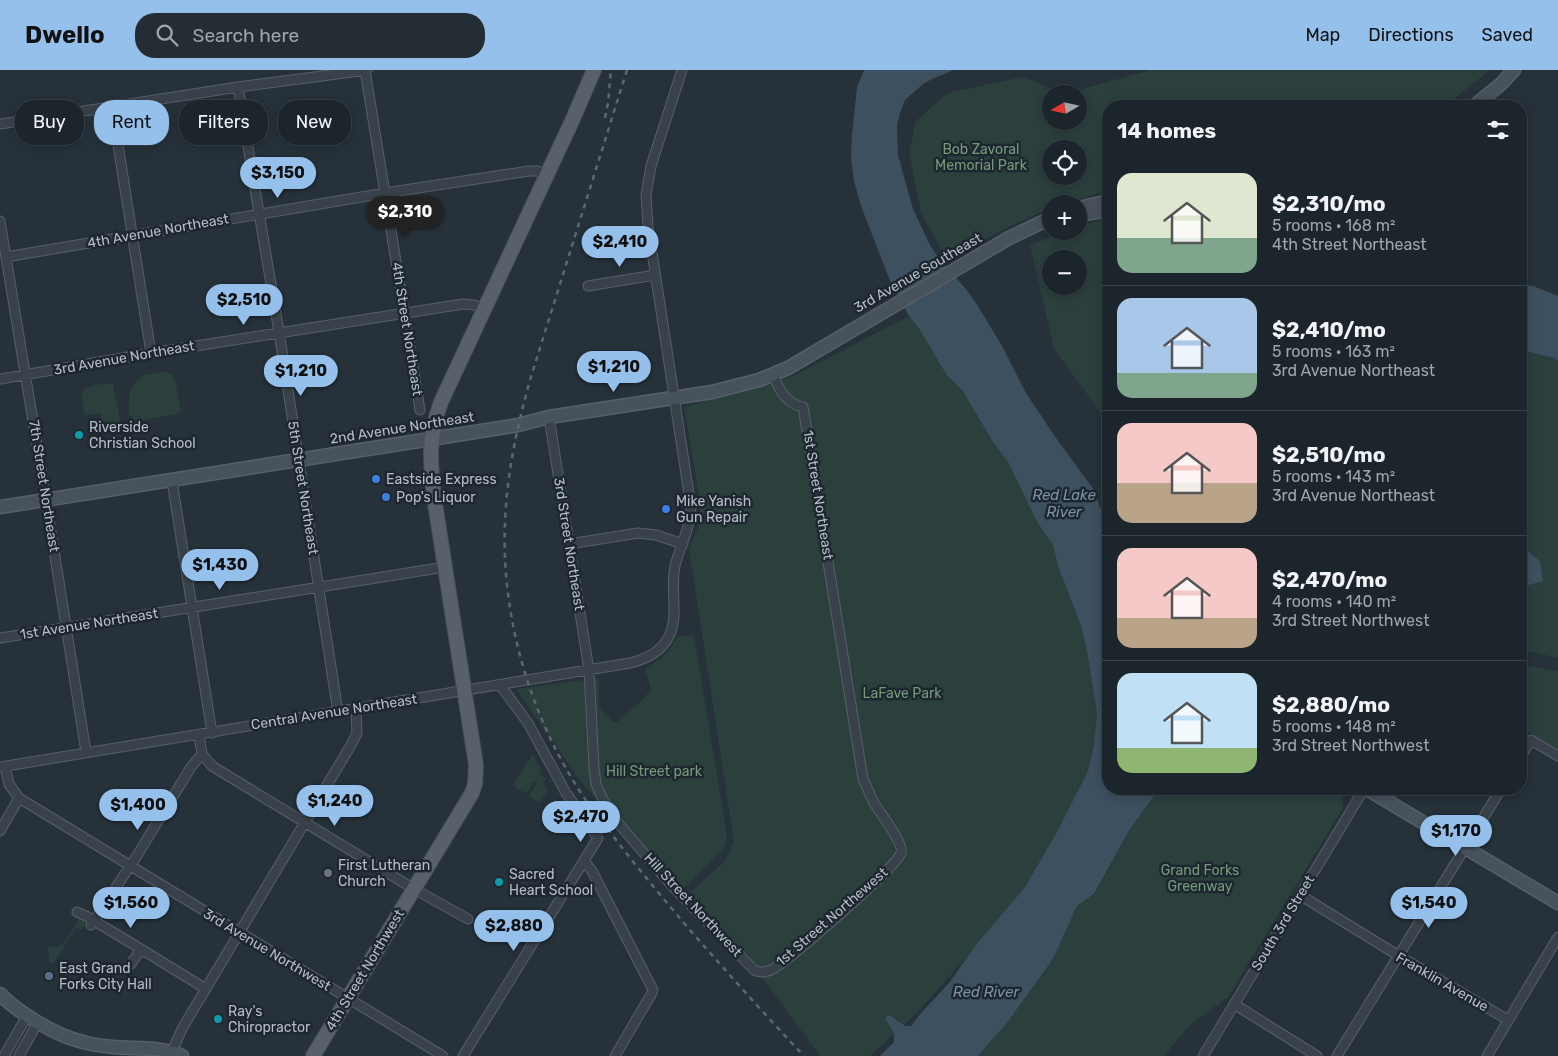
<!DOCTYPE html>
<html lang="en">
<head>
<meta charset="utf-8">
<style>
	body { margin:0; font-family:Rubik,sans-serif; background:#252d34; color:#f1f3f6; height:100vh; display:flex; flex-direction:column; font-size:19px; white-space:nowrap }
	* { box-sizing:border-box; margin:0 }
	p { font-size:16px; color:#a0a5a9 }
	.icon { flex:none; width:28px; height:28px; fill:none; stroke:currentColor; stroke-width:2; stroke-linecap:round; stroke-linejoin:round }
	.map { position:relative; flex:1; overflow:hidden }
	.side { position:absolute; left:1102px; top:30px; width:425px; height:695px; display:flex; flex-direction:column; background:#1c252c; border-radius:20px; box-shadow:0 2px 12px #0003,0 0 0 1px #3a4248 }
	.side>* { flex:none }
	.hud { position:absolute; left:15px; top:30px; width:475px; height:45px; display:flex; gap:10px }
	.needle { width:32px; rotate:261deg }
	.tools { position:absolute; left:1042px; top:15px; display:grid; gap:10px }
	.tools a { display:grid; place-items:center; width:45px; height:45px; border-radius:50%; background:#1c252c; box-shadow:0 2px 12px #0003,0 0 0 1px #3a4248; font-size:25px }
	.price { position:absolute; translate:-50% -42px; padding:0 11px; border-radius:18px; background:#94c0eb; color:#111; font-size:16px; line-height:32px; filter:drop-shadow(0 1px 2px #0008) }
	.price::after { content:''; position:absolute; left:50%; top:30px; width:15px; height:11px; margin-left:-8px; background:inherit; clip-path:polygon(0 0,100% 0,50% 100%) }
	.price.active { background:#222; color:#fff }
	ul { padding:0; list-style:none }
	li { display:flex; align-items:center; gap:15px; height:125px; padding:0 15px }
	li+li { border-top:1px solid #3a4248 }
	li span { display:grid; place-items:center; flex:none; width:140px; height:100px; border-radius:15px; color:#555 }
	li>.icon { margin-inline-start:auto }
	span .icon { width:60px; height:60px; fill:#fffc; stroke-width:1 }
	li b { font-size:21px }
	h2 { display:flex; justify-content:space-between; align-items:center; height:60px; padding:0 15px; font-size:21px }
	.chip { padding:0 18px; border-radius:20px; background:#1c252c; box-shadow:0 2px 12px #0003,0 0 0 1px #3a4248; font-size:18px; line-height:45px }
	.chip.active { background:#94c0eb; color:#111 }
	header { display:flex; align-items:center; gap:30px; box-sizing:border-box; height:70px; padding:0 25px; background:#94c0eb; color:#111 }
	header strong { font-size:24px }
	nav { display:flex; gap:28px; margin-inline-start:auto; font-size:18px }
	.search { width:350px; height:45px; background:#252d34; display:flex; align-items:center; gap:12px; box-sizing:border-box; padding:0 18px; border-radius:20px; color:#a0a5a9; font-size:19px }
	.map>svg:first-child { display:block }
	.green { fill:#2b3f3d; fill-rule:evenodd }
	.water { fill:#3d5060 }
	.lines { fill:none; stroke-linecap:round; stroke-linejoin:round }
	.street-casing { stroke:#576068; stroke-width:11 }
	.secondary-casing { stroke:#576068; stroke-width:15 }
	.primary-casing { stroke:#454e56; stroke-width:16 }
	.street { stroke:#39424a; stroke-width:9 }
	.secondary { stroke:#48525d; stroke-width:12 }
	.primary { stroke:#58616a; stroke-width:14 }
	.rail { stroke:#5c6771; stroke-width:2.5; stroke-dasharray:5 5; stroke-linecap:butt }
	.culture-dot { fill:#0f9aa8; stroke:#1e272f; stroke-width:2 }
	.shop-dot { fill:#3f7fe0; stroke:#1e272f; stroke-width:2 }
	.worship-dot { fill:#6b7280; stroke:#1e272f; stroke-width:2 }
	.service-dot { fill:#5c6f8a; stroke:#1e272f; stroke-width:2 }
	.labels { text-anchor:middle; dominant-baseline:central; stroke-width:5; stroke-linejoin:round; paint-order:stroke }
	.park-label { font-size:14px; fill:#76997a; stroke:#1e272f }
	.street-label { font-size:14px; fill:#b5bdc6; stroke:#1e272f }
	.poi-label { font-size:14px; fill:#b5bdc6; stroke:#1e272f; text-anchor:start }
	.water-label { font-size:15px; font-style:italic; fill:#7991a5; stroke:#1e272f }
</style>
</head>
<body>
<header>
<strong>Dwello</strong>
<div class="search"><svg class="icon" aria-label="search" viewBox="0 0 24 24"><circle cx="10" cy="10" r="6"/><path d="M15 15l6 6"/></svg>Search here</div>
<nav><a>Map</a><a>Directions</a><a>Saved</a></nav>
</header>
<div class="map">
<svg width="1558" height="986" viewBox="0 0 1558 986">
	<rect width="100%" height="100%" fill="#26313a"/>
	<path class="green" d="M1150,0H1490L1445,36H1109V121C1089,124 1071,134 1051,134V138L1002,160L948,192L921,143L909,83L916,51L947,23L1023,7L1065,24ZM1051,24H1079V51H1051ZM1051,79H1079V106H1051Z
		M1109,148V366L1101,343L1054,279L1030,175L1065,161H1079V156ZM1051,189H1079V216H1051Z
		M909,246L920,260L946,304L962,320L993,372L1008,392L1037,452L1053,475L1058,496L1081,556L1087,581L1097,644L1094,675L1088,701L1058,760L1025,817L969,885L916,944L870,986H820L757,901L687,825L725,791L734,772L689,479L698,457L700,440L699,425L684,337L793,306Z
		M1521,280L1554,288L1558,291V588L1527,581L1521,582Z
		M163,302L172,304L176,313L181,341L177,344L137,351L129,345C128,330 129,310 147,304C152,303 158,303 163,302Z
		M113,313L121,356L103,359L101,343L85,345C84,339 81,331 82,325C83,313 104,315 113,313Z
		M694,565L727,765L726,773L723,780L682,820L581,712L516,619L599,608V638L613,652H617L643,629L651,620L645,598C660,590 669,583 677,567Z
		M1521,595L1558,601V679L1528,662L1521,672Z
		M533,684L541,700L538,703L546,709L543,714L548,720L540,733L529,726L537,714L533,712L526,724L513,715Z
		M1159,719H1345L1342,724L1343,738L1228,927L1190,955L1164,986H978L1007,953L1053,889L1077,836L1095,824L1130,759Z
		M79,848L87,851L83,858L80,860L76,857L54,893L49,892L48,876C64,883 72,859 79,848Z"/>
	<path class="water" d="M864,0H954L932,9L923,14L905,30L900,43L897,56L898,85L913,139L930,175L940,190L966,219L978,236L1002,276L1026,323L1056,368L1094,420L1109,463V719H1159L1130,759L1094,824L1077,836L1053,889L1007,953L978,986H880L894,972V963L885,948L889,945L905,956H911L921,943L949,913L976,875L1025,817L1058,760L1088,701L1094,675L1097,644L1087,581L1081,556L1058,496L1053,475L1037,452L1008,392L993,372L962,320L946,304L920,260L909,246L890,211L861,136L854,111L851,89L852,65L857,17Z
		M1521,215L1533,216L1558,226V291L1554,288L1521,280Z
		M1521,476L1540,491L1543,511L1521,517Z"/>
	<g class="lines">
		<defs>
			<path id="street" d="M365,0L420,340
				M238,17L279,262L338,642
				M112,37L151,283
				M0,54L238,17L367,0
				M0,151L46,430L86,682
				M6,187L385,123L529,101H537L548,105
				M588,216L655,205
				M0,309L151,283L463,234L474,235L485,239
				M549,347L589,600L594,698L596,714L602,728L612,746L672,816L754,900C760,903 767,902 773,899C789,890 897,797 901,783C904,773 880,743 874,733C870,725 867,717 863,709L803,337C787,334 778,319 773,304
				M172,411L212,663
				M569,474L638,463L656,465L683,474
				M0,568L445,497
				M199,665L202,684L212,696L414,819L468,849
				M1521,686L1531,670L1558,686
				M0,697L630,593C659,586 675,570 674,539C674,524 672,510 675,496C680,475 690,460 691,437L648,156L646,125L651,96L682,0
				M5,697L9,714L19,728L443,986
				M0,761L19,728
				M584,791L592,801L653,920L652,923L615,986
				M1300,825L1399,886L1508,950
				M77,842L86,846L141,879L131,894
				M91,855L138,784L191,697L202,684
				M141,879L206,919
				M1234,934L1317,986
				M172,981L183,957L351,675L357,663L356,639
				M4,986L27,946
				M19,986L38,952
				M463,986L598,768L566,723L528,653L500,615
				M1203,986L1364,719
				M1337,986L1501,719
				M1487,986L1558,867"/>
			<path id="secondary" d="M1474,36L1501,14L1514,0
				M1079,138L1109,131
				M1084,144L1109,140
				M0,437L431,369L518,355L549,347L712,322L759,310L788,298L1009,168L1051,148
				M1367,719L1558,833
				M0,924C18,943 57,966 83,972C92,975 103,976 113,977C136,979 160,976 182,986"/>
			<path id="primary" d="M313,986L472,723L475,714L476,695L434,427C430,391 428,367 441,332L572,51L594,0"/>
		</defs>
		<use href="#street" class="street-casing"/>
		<use href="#secondary" class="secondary-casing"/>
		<use href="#primary" class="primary-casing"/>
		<use href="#street" class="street"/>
		<use href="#secondary" class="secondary"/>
		<use href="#primary" class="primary"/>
		<path class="rail" d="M627,0L530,310C517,357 507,403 505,452C501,541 527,636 574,712C585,730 597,746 610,762C635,795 662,827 689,859C727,902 765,945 804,986
			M605,48L608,33L611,0"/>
	</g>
	<g class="culture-dot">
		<circle cx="79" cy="365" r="5"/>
		<circle cx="499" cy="812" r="5"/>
		<circle cx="218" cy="949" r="5"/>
	</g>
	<g class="shop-dot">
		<circle cx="376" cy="409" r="5"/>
		<circle cx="386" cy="427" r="5"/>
		<circle cx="666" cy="439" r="5"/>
	</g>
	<circle class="worship-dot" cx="328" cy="803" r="5"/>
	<circle class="service-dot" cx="49" cy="906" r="5"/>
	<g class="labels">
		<g class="park-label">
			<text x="981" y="79">Bob Zavoral<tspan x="981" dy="16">Memorial Park</tspan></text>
			<text x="902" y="623">LaFave Park</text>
			<text x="654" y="701">Hill Street park</text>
			<text x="1200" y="800">Grand Forks<tspan x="1200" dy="16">Greenway</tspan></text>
		</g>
		<g class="street-label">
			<text transform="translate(158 161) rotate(-10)">4th Avenue Northeast</text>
			<text transform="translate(918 203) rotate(-30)">3rd Avenue Southeast</text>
			<text transform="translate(407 259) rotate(81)">4th Street Northeast</text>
			<text transform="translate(124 288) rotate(-10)">3rd Avenue Northeast</text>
			<text transform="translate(402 358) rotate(-9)">2nd Avenue Northeast</text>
			<text transform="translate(44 416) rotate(81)">7th Street Northeast</text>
			<text transform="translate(303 418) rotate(81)">5th Street Northeast</text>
			<text transform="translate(818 425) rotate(81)">1st Street Northeast</text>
			<text transform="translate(569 474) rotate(81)">3rd Street Northeast</text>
			<text transform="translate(89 554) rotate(-9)">1st Avenue Northeast</text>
			<text transform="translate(334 642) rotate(-9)">Central Avenue Northeast</text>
			<text transform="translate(693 835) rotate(47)">Hill Street Northwest</text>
			<text transform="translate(832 847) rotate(-41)">1st Street Northewest</text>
			<text transform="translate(1283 853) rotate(-59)">South 3rd Street</text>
			<text transform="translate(267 880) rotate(31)">3rd Avenue Northwest</text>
			<text transform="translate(365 900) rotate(-59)">4th Street Northwest</text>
			<text transform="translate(1442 912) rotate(30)">Franklin Avenue</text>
		</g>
		<g class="poi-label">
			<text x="89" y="357">Riverside<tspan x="89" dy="16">Christian School</tspan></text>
			<text x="386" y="409">Eastside Express</text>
			<text x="396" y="427">Pop's Liquor</text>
			<text x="676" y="431">Mike Yanish<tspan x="676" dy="16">Gun Repair</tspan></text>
			<text x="338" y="795">First Lutheran<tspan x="338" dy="16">Church</tspan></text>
			<text x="509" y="804">Sacred<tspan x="509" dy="16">Heart School</tspan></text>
			<text x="59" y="898">East Grand<tspan x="59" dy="16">Forks City Hall</tspan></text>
			<text x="228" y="941">Ray's<tspan x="228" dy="16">Chiropractor</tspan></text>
		</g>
		<g class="water-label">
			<text x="1064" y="425">Red Lake<tspan x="1064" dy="17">River</tspan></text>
			<text x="986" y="922">Red River</text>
		</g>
	</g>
</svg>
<div class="tools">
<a><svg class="needle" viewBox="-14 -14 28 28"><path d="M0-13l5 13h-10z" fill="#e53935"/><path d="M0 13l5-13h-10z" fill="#a0a5a9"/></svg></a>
<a><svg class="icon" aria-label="locate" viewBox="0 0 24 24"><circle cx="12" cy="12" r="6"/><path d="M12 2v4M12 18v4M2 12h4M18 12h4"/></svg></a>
<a>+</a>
<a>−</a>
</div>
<b class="price" style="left:278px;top:129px">$3,150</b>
<b class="price active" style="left:405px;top:168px">$2,310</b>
<b class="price" style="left:620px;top:198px">$2,410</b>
<b class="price" style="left:244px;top:256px">$2,510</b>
<b class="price" style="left:614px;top:323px">$1,210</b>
<b class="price" style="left:301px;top:327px">$1,210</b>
<b class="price" style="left:220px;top:521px">$1,430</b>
<b class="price" style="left:335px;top:757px">$1,240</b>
<b class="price" style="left:138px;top:761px">$1,400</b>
<b class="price" style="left:581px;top:773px">$2,470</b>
<b class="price" style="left:1456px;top:787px">$1,170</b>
<b class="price" style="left:131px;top:859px">$1,560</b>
<b class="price" style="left:1429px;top:859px">$1,540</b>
<b class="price" style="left:514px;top:882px">$2,880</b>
<div class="hud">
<a class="chip">Buy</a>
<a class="chip active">Rent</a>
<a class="chip">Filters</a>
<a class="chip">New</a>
</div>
<section class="side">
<h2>14 homes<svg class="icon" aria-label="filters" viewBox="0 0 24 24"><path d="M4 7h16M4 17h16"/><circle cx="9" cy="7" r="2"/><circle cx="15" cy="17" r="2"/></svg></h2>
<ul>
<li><span style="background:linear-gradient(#dfe7d0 65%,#7fa58c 0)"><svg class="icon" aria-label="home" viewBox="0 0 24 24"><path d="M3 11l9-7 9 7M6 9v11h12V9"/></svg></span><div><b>$2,310/mo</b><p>5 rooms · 168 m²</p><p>4th Street Northeast</p></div></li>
<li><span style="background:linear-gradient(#a9c7e8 75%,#7fa58c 0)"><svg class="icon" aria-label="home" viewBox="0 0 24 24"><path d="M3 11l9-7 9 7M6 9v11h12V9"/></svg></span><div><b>$2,410/mo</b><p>5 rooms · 163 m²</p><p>3rd Avenue Northeast</p></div></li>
<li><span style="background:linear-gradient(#f6c9c9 60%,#b9a48a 0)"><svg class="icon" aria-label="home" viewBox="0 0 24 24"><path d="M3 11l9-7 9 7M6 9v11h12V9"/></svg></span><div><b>$2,510/mo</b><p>5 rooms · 143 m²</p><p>3rd Avenue Northeast</p></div></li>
<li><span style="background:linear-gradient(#f6c9c9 70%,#b9a48a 0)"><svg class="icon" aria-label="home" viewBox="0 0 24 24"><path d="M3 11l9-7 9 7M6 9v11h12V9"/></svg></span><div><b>$2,470/mo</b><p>4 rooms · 140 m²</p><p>3rd Street Northwest</p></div></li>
<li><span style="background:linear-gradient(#bfe0f5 75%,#8fb573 0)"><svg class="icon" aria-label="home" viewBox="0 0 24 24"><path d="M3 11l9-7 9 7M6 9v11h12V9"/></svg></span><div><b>$2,880/mo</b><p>5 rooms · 148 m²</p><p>3rd Street Northwest</p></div></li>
</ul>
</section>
</div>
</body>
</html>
